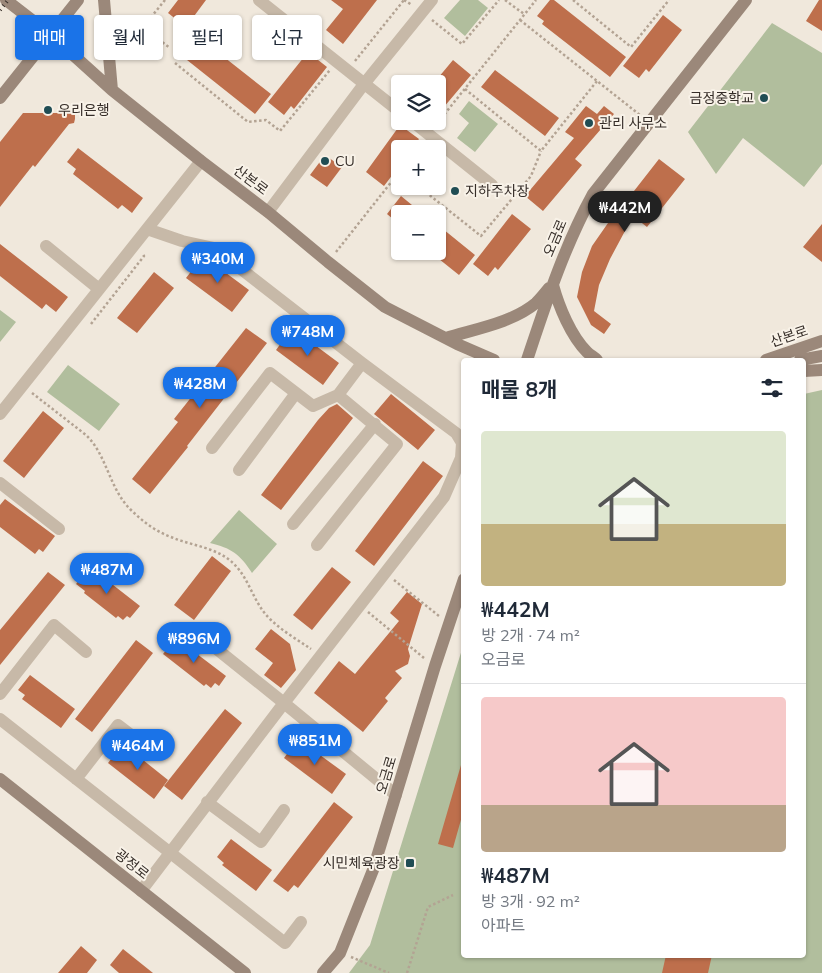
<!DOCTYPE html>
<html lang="ko">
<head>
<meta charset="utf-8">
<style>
	body { margin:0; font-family:Mulish,"Noto Sans KR",sans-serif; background:#f6f6f7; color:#1f2937; height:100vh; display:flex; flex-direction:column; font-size:19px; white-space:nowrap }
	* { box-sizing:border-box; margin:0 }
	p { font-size:16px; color:#747a83 }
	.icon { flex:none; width:28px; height:28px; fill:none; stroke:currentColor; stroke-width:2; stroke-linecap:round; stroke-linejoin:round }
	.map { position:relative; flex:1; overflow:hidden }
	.panel { position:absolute; left:461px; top:358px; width:345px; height:600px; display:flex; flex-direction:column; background:#fff; border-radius:5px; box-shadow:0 1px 4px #0004 }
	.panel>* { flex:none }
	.banner { position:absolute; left:15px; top:15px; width:371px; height:45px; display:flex; gap:10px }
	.buttons { position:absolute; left:391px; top:75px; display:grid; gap:10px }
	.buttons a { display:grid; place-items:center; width:55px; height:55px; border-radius:5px; background:#fff; box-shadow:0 1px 4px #0004; font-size:25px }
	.price { position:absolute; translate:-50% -42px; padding:0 11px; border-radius:18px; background:#1a73e8; color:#fff; font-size:16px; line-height:32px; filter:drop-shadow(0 1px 2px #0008) }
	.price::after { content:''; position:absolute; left:50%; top:30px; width:15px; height:11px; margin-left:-8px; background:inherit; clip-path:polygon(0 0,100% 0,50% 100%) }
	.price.selected { background:#222; color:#fff }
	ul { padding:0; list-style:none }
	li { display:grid; align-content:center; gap:10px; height:265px; padding:0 20px }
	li+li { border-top:1px solid #e0e1e3 }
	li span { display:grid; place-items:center; height:155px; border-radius:5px; color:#555 }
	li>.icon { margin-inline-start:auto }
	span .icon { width:90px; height:90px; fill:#fffc; stroke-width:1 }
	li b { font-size:21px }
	h2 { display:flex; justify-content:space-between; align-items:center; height:60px; padding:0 20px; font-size:21px }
	.tag { padding:0 18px; border-radius:5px; background:#fff; box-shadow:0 1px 4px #0004; font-size:18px; line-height:45px }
	.tag.selected { background:#1a73e8; color:#fff }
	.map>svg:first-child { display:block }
	.green { fill:#b1be9d }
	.building { fill:#be6f4c }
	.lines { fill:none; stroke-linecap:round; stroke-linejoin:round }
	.path { stroke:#b3a393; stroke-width:2.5; stroke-dasharray:2.5 2.5; stroke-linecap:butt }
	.street { stroke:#c7b9a8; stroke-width:12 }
	.secondary { stroke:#9b887a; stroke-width:12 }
	.rail { stroke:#352d28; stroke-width:4; stroke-dasharray:1 4; stroke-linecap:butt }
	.poi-dot { fill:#204d54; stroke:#f8f2e8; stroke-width:2 }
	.labels { text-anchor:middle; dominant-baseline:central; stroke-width:4; stroke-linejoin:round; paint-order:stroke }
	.poi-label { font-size:14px; fill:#352d28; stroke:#f8f2e8; text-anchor:start }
	.street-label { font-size:14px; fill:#352d28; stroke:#f8f2e8 }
</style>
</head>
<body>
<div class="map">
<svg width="822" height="973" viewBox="0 0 822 973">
	<rect width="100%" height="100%" fill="#f0e8dc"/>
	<path class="green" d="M460,0H478L488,8L465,36L444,18Z
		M772,23L822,53V164L804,187L743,138L716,174L688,132Z
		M469,101L498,124L475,152L457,138L469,123L459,114Z
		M0,310L16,322L0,342Z
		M68,365L120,404L99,431L47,392Z
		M822,390V973H349L370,945L464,643V955H804V394Z
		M239,510L277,544L252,573C240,554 231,548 210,543Z"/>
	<path class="building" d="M178,0H206L186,27L168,13Z
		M331,0H377L343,44L326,30L343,9Z
		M550,0H554L626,57L610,77L542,24L544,21L537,16Z
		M819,0H822V31L806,21Z
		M663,15L682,30L649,72L646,69L639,78L623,66Z
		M196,35L271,94L255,114L187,60L189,58L182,53Z
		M308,52L327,67L294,109L291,106L284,115L268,102Z
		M453,60L471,75L438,114V78Z
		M495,70L559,118L545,136L481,87Z
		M586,106L597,114L604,106L614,114L575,159L582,165L543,211L525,196L574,138L565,132Z
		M69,111L75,114V119L74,123L69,124L35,167L33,165L0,207V142L23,113H63Z
		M400,125L419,139L412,149H400V165L384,186L366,172Z
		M78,148L143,198L132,213L122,205L118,209L73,174L76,169L67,162Z
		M325,155L342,167L327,187L310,175Z
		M659,159L685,179L647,227L633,216L610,259L599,285L594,311L611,324L604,334L591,325L577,297L582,272L592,246L615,213L616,214Z
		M401,196L423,214H400V225L387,214Z
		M512,214L531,229L498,270L495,267L488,276L473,264Z
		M822,224V262L803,247Z
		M438,225L475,255L459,275L429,251H438Z
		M0,244L68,297L56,312L46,304L42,309L0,276Z
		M203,256L249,290L232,312L186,278Z
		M154,272L174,288L137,333L117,318Z
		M246,328L267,343L187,446L188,447L150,494L132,479L178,422L174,419Z
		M292,328L339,363L323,385L276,350Z
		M391,394L435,430L418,450L374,414Z
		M337,404L353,418L281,510L261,495L318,420L329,408Z
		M43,411L64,428L24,478L3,461Z
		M423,461L443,476L374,566L355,551Z
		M5,499L55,536L43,552L39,549L35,554L0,527V505Z
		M212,556L231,571L194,620L174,605Z
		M90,567L140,606L130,618L127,616L123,620L118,616L116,618L84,593L85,591L76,584Z
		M332,567L351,582L312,630L293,615Z
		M48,572L65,585L0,665V630Z
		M407,592L422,604L408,649L410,656L408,664L395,671L402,678L385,698L388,701L363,732L314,693L339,661L355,674L399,621L390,613Z
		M271,629L290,644L296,670L281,688L264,675L273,663L255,649Z
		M176,638L226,676L219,686L215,683L211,688L206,684L204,686L163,654Z
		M136,640L153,653L92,732L75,719Z
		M30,675L75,709L61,728L22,699L25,695L18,690Z
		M225,709L242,723L182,800L164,786Z
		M298,739L346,774L332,794L284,758Z
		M123,744L168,780L154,799L108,763Z
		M461,765H464V809L453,848L438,844Z
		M334,802L353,817L298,888L294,885L288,892L273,881Z
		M231,839L272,870L256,891L222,865L224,863L217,857Z
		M81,946L97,960L87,973H58Z
		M123,949L153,973H119L110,965Z
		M666,955H712L708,973H662Z"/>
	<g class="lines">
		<path class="path" d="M165,0L152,16L157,38L170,48
			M404,0L412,5
			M505,0L524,14
			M573,0L631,47L669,0
			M432,20L462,44L499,0
			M520,20L640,115
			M355,61L404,0
			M175,63L248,122L266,120L280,131L330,70
			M465,89L541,151L597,81
			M435,126L536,0
			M418,186L481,236L531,176L541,151
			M336,252L400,171
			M91,324L144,256L143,254
			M32,393L86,435C107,455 109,488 130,509C142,521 155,531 171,537C192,546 216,547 233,563C247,576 252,596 263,611C275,627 295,638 311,649
			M394,580L439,616
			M368,612L424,658
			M351,957L389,973
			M407,973L428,907L453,895"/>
		<path class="street" d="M259,0L400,112
			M412,121L492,185
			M268,212L364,84L432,0
			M147,229L182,241L214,248L362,363L456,433L462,443L461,458L444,497L284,703L213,646
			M46,246L99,289
			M0,414L201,161
			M212,448L270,373L313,406L338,395
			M239,470L296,393
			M0,483L59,529
			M293,524L375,424
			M317,545L397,444L338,395L362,363
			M0,694L54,625L86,652
			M0,719L285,943L301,922
			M76,779L118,725L156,754
			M207,802L261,842L284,810
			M141,891L284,703L396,795"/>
		<path class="secondary" d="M6,0L50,34L112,90L201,161L268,212L328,262L385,307L457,344L494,360
			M104,0L112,90
			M0,98L78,0
			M553,285C559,307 571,336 587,352C590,355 594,357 597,360
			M446,338C475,329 512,323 536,303C541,298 545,293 549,288
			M527,360C546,303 564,247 593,194L746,0
			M766,360L822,341
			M800,360L822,356
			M804,371L822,370
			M0,779L245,973
			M323,973L340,953L373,870L435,666L464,579"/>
		<path class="rail" d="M0,10L8,0"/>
	</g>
	<g class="poi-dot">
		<circle cx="764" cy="98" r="5"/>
		<circle cx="48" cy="110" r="5"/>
		<circle cx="589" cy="123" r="5"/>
		<circle cx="325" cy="161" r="5"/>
		<circle cx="455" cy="191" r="5"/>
		<rect x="405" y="858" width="10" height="10" rx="2.5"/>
	</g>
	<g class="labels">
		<g class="poi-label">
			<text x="754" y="98" text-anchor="end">금정중학교</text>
			<text x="58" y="110">우리은행</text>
			<text x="599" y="123">관리 사무소</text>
			<text x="335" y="161">CU</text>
			<text x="465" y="191">지하주차장</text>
			<text x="400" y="863" text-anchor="end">시민체육광장</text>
		</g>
		<g class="street-label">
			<text transform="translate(251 180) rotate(37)">산본로</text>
			<text transform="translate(555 238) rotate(-67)">오금로</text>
			<text transform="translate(789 336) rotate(-19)">산본로</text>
			<text transform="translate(386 775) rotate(-73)">오금로</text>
			<text transform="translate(132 864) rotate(38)">광정로</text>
		</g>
	</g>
</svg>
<div class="buttons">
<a><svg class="icon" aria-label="layers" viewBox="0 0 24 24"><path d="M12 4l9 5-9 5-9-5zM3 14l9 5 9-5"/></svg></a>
<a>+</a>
<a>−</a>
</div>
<b class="price selected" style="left:625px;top:233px">₩442M</b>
<b class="price" style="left:218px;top:284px">₩340M</b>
<b class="price" style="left:308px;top:357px">₩748M</b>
<b class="price" style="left:200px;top:409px">₩428M</b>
<b class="price" style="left:107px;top:595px">₩487M</b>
<b class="price" style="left:194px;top:664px">₩896M</b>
<b class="price" style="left:315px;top:766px">₩851M</b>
<b class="price" style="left:138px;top:771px">₩464M</b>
<div class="banner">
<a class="tag selected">매매</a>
<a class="tag">월세</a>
<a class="tag">필터</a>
<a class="tag">신규</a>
</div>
<section class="panel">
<h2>매물 8개<svg class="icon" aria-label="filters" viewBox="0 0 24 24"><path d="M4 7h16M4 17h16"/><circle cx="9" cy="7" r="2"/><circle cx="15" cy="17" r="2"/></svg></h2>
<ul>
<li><span style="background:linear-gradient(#dfe7d0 60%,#c2b280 0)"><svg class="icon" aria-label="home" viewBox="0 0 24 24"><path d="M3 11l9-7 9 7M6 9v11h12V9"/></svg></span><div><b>₩442M</b><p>방 2개 · 74 m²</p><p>오금로</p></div></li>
<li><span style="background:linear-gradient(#f6c9c9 70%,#b9a48a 0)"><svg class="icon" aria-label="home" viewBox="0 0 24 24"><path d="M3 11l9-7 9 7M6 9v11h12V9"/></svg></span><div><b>₩487M</b><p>방 3개 · 92 m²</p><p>아파트</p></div></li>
</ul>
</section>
</div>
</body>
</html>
